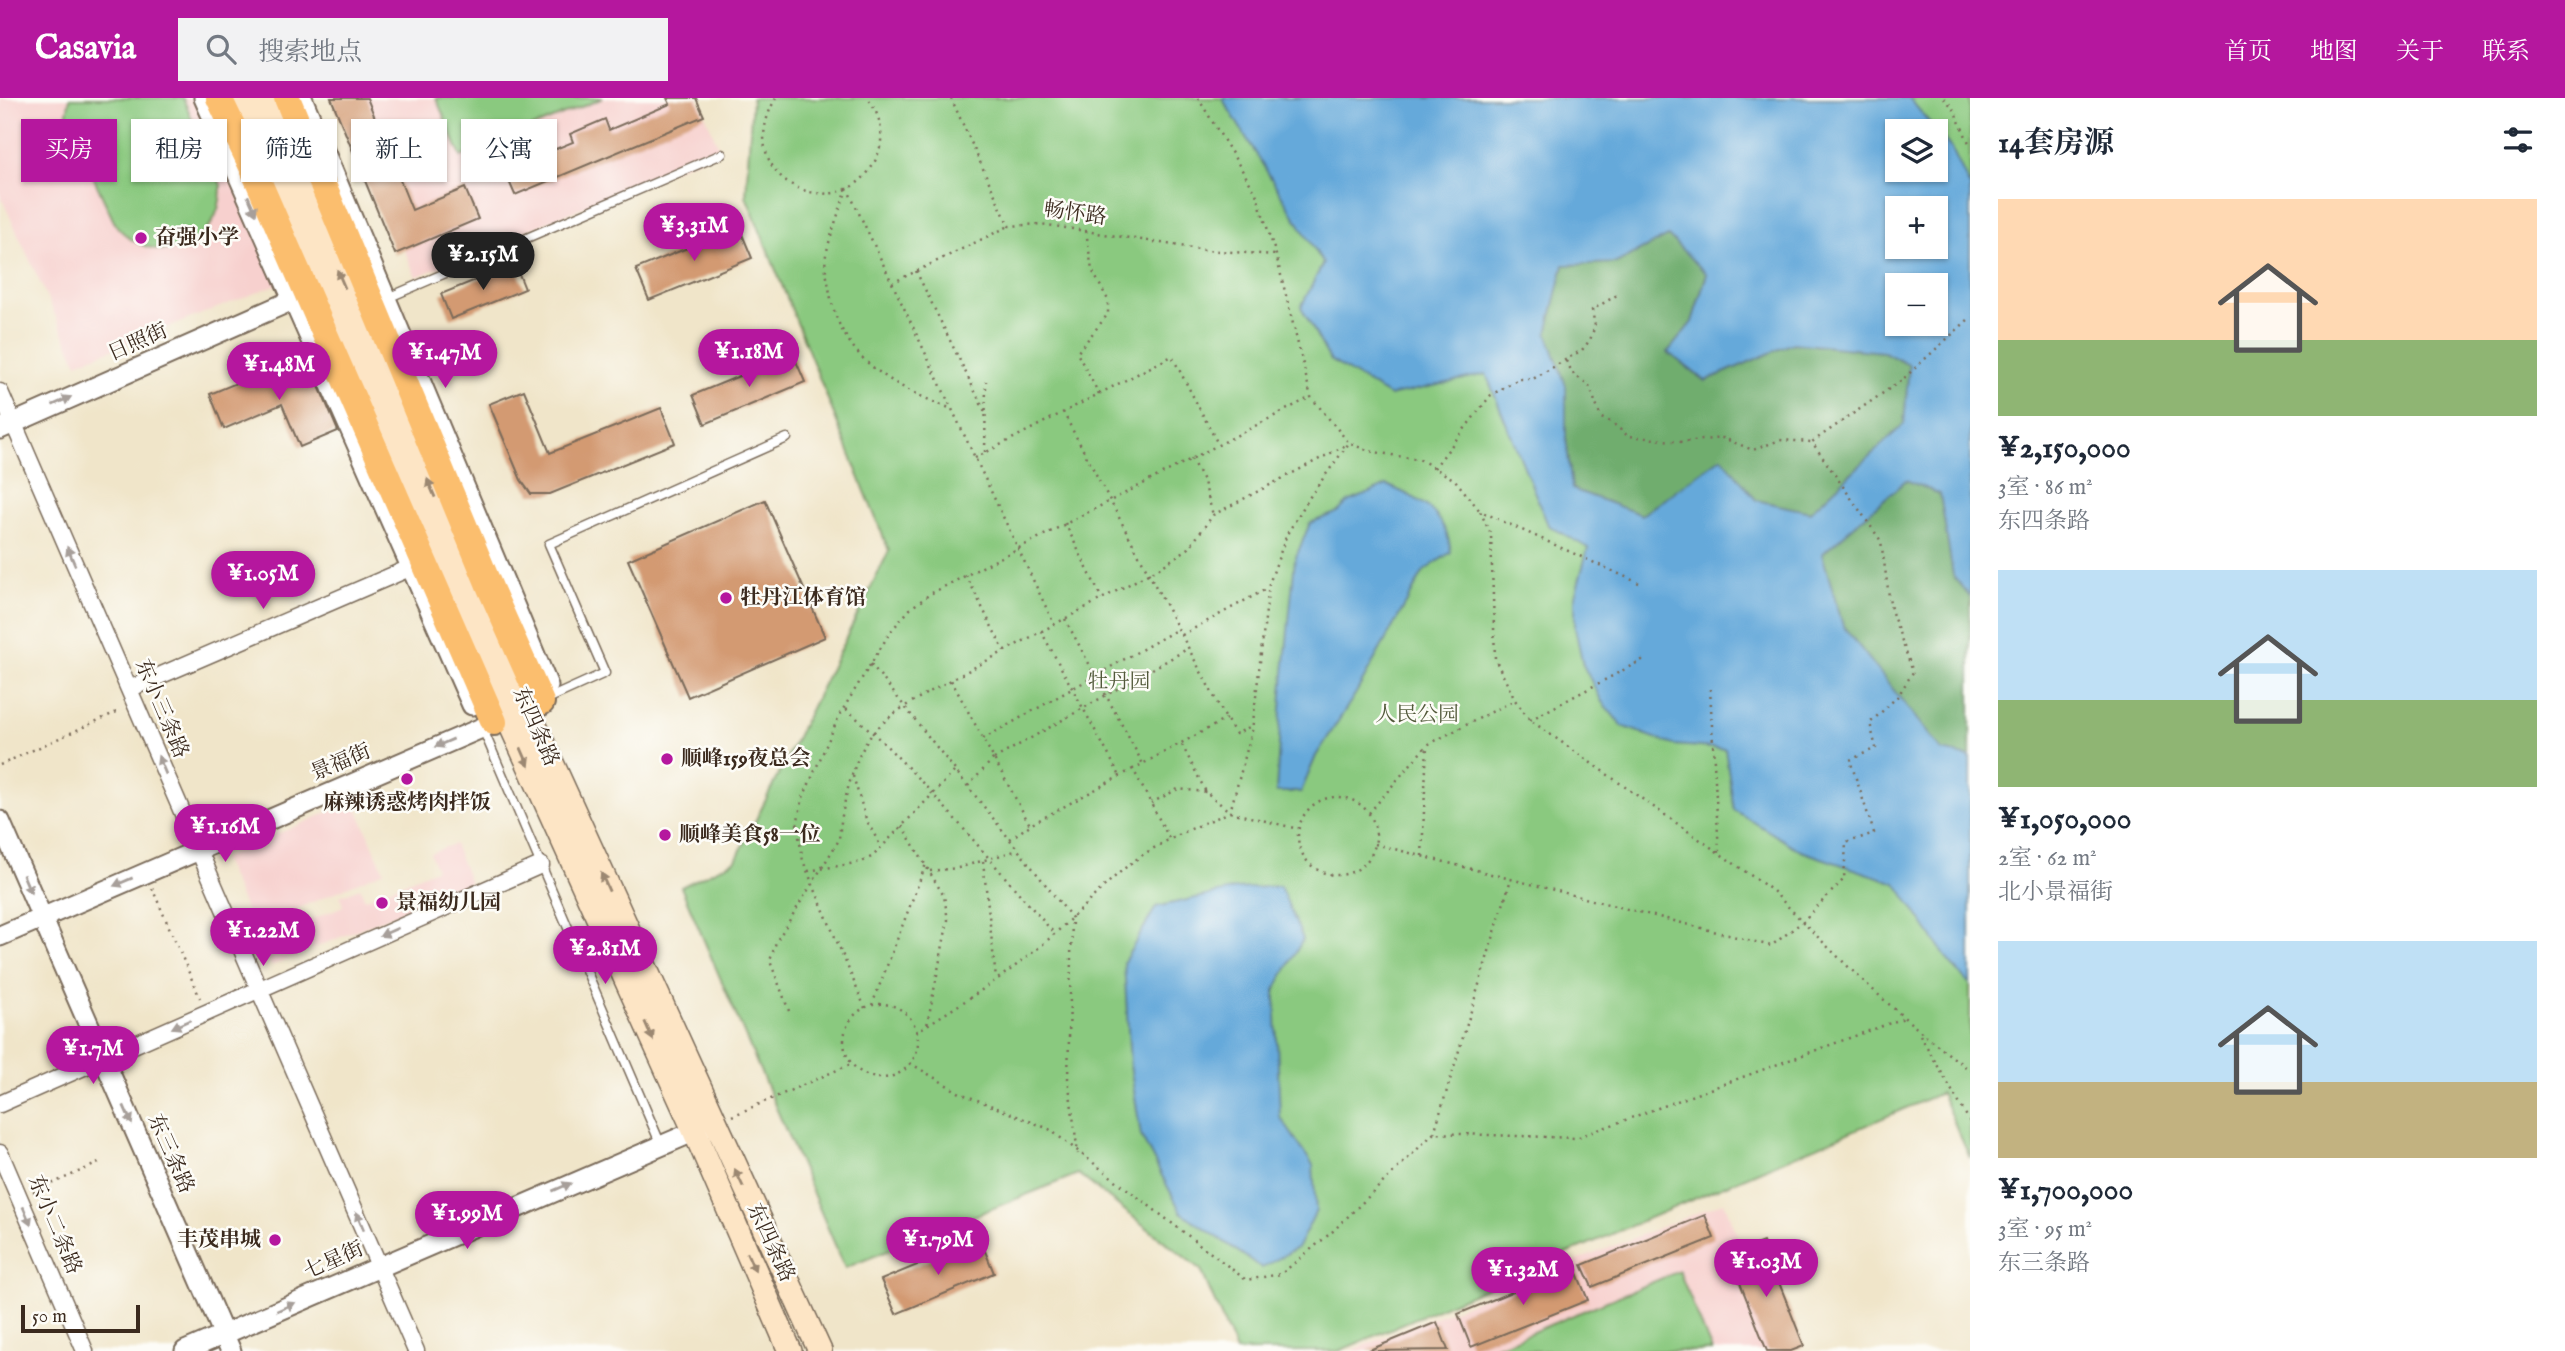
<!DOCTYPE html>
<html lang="zh">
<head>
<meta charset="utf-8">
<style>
	body { margin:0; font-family:"IM FELL English","Noto Serif SC",serif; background:#f2f2f3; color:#1f2937; height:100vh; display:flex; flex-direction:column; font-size:26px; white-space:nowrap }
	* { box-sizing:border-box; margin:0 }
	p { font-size:23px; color:#747a83 }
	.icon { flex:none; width:38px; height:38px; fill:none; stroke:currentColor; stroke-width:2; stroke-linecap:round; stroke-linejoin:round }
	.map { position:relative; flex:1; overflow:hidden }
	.side { display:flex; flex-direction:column; background:#fff; width:595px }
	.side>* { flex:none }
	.hud { position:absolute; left:21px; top:21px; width:665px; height:63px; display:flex; gap:14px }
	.tools { position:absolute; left:1885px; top:21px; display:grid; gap:14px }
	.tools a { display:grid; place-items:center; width:63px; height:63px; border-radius:0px; background:#fff; box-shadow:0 2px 5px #0004; font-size:35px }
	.scale { position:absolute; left:21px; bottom:18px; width:119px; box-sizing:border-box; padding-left:7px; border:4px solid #3b2a1e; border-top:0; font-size:19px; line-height:24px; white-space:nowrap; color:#3b2a1e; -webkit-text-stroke:5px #fdfcf7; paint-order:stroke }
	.price { position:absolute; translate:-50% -60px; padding:0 16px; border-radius:24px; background:#b5179e; color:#fff; font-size:23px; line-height:46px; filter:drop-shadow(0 2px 4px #0008) }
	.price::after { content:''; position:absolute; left:50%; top:42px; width:21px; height:16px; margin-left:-10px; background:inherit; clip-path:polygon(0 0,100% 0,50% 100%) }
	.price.active { background:#222; color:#fff }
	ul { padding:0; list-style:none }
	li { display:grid; align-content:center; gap:14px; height:371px; padding:0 28px }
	li span { display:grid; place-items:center; height:217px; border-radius:0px; color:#555 }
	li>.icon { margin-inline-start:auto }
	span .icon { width:126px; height:126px; fill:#fffc; stroke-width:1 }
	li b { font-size:30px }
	h2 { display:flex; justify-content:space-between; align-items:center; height:84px; padding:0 28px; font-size:30px }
	.tag { padding:0 24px; border-radius:0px; background:#fff; box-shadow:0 2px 5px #0004; font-size:24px; line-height:63px }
	.tag.active { background:#b5179e; color:#fff }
	header { display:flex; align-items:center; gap:42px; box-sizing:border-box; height:98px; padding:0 35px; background:#b5179e; color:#fff }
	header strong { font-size:33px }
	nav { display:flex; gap:38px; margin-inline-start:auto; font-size:24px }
	.search { width:490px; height:63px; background:#f2f2f3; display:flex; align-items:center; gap:18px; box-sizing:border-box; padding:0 24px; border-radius:0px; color:#747a83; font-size:26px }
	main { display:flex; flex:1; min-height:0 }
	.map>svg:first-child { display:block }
	.built { fill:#f7d0ce }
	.green { fill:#8ac97f; stroke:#627a4e; stroke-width:2; fill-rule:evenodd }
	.forest { fill:#6fad6e; stroke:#556c46; stroke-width:2 }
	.water { fill:#65a9da; stroke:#506a7c; stroke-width:2; fill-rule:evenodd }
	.building { fill:#d39a72 }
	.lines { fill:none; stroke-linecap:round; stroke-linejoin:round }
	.service-casing { stroke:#7a6b5a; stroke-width:11 }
	.minor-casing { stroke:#7a6b5a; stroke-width:19 }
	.tertiary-casing { stroke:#7a6b5a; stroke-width:23 }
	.secondary-casing { stroke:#7a6b5a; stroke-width:26 }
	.trunk-casing { stroke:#7a6b5a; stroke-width:30 }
	.path { stroke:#7a6b5a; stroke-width:2.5; stroke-dasharray:2 5; stroke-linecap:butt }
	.service { stroke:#fff; stroke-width:8 }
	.minor { stroke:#fff; stroke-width:16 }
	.tertiary { stroke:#fff; stroke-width:19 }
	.secondary { stroke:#fde5c5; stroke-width:23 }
	.trunk { stroke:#fbbe6e; stroke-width:26 }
	.oneway { fill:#a79f9a }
	.oneway2 { fill:#9c8872 }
	.poi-dot { fill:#b5179e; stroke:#fdfcf7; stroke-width:2.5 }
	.labels { text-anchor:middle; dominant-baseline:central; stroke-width:5; stroke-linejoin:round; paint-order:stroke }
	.street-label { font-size:21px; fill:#3b2a1e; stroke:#fdfcf7 }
	.poi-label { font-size:21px; font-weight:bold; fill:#3b2a1e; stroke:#fdfcf7; text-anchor:start }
	.park-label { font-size:21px; fill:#535a3b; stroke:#fdfcf7 }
</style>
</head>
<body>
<header>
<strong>Casavia</strong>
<div class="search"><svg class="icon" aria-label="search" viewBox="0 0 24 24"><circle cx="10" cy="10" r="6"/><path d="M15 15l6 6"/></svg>搜索地点</div>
<nav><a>首页</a><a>地图</a><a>关于</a><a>联系</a></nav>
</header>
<main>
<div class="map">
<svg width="1970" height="1253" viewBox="0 0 1970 1253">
	<rect width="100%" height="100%" fill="#fdfcf7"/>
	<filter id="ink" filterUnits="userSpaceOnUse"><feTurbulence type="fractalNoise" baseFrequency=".0143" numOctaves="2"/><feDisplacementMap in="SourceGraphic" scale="14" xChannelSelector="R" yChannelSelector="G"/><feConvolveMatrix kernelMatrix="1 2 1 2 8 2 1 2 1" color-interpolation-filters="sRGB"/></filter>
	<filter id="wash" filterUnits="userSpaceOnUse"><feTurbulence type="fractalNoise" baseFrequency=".00686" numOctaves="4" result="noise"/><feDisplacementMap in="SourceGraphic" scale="28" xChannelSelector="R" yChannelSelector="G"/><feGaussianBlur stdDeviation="1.57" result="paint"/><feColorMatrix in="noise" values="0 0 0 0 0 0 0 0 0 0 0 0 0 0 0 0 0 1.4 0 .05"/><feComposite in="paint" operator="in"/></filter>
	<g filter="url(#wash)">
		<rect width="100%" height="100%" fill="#f0e5c9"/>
		<path class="built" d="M0,0H196L283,184L77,265L0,97Z
			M340,0H698L720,52L416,179Z
			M354,703L384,773L274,821L280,835L343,808L340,798L360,790L365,801L436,771L430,755L454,746L470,785L271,868L222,760Z
			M1724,1104L1744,1153L1804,1248L1791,1253H1350Z"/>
		<path class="green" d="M70,0H183L221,87C223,152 151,173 115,126L66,20Z
			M436,0H603L461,59Z
			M752,0H1970V1060L1941,995L1339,1253H1236L1201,1172L1078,1076L845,1170L681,789L736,762L889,453L746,98ZM1897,33H1936V72H1897ZM1897,110H1936V149H1897ZM1897,187H1936V226H1897Z
			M1679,1173L1712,1253H1483L1511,1243Z"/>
		<path class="forest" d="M1668,138L1707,175L1692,224L1668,254L1705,283L1793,245L1884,254L1909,267L1904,326L1810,414L1756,402L1722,360L1642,417L1572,391L1566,339V288L1547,235L1564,167L1616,165Z
			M1906,382L1940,396L1953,477L1970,499V659L1942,654L1843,528L1822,456Z"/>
		<path class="water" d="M1222,0H1909L1952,51L1970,89V499L1953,477L1940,396L1906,382L1822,456L1843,528L1942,653L1970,659V886L1950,865L1896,785L1801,753L1734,712L1725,651L1674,647L1622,628L1602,604L1583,567L1575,530V498L1588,450L1548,427L1486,276L1390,298L1330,262L1301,209L1323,165ZM1897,33H1936V72H1897ZM1897,110H1936V149H1897ZM1668,138L1707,176L1692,224L1668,254L1705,283L1793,245L1884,254L1909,267L1904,326L1810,414L1756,402L1722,359L1642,417L1572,391L1566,339V288L1547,235L1564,167L1616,165ZM1897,187H1936V226H1897Z
			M1387,387C1421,402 1446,414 1451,454L1424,473L1356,595L1316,658L1301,694H1276L1282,595L1295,461L1310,425L1338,414L1348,404Z
			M1280,788L1303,841L1275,892L1280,1019L1313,1067L1316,1113L1298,1149L1262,1170L1181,1114L1141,1038L1130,967L1124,864L1156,809L1236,791Z"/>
		<g id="blocks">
			<path class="building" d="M331,0H367L412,112L465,90L478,121L395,156Z
				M667,0H696L704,18L515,97L502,67L523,58L526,63L573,44L570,36L605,21L609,32L670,6Z
				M739,129L752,160L649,202L636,171Z
				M515,166L525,191L451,221L441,196Z
				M793,256L805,284L705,326L693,297Z
				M282,266L303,272L316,281L338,333L300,349L282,306L224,331L210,296Z
				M524,292L550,355L661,310L675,345L550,396H531L521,382L489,306Z
				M765,402L825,539L688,599L628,462Z
				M1705,1117L1714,1140L1592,1189L1582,1167Z
				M980,1141L994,1175L896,1216L881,1182Z
				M1763,1144L1804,1248L1791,1253H1767L1729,1157Z
				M1574,1168L1588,1202L1471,1249L1458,1216Z
				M1437,1224L1448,1252L1367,1253Z"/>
		</g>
	</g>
	<g filter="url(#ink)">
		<use href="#blocks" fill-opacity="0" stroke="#7a6b5a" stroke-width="2"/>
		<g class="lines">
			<defs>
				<path id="service" d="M385,201L722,56
					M543,603L605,575L549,446L787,340
					M482,629L661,1047"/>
				<path id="minor" d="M0,294L416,1253
					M129,591L412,469
					M0,1006L541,767
					M0,1055L85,1253"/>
				<path id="tertiary" d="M204,0L472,607
					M302,0L548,588
					M0,331L295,201
					M0,723L231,1253
					M0,838L507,619
					M185,1253L707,1028"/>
				<path id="secondary" d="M240,0L507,619L694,1032L790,1253
					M263,0L527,610L820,1253"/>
				<path id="trunk" d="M219,0L253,71L494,624
					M287,0L491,492L541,604"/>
			</defs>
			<use href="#service" class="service-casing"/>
			<use href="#minor" class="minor-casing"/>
			<use href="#tertiary" class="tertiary-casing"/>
			<use href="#secondary" class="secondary-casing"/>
			<use href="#trunk" class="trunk-casing"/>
			<path class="path" d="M776,0C727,83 843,133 876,61C886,39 881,19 868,0
				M951,0L1009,128L1041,126L1205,152L1276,157
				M1198,0L1256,95L1276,157L1311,299L1349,345L1369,353L1421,362L1455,382L1480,413
				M1944,0L1953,10L1970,47
				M847,90L1054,526
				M847,90C840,112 831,134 826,157C824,167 827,179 829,189C838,259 891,288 952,311
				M1086,133L1092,172L1108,202V216L1077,255L1099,296
				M916,173L986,316
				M892,185L1009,128
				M1566,263L1574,277L1589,287L1601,320L1611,324L1628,338L1682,344L1723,340L1753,352L1780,342L1812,344
				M1063,314L1226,621L1236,636L1253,627
				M985,354L986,283
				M975,360L1172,258L1218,346
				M1191,361L1204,384L1213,417
				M1434,370L1491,297L1519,281H1533L1582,252L1590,242L1595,228L1592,212L1617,197
				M1065,425L1102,501
				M966,477L1004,553
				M1639,485L1480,413L1491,437L1495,561L1515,602L1530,622L1773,793C1834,857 1899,920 1970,972
				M1065,521L1143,666
				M1041,533L1120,678
				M1182,537L1268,490
				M871,566L1072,820L1068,980L1078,1056
				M1710,591L1719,755
				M846,611C924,677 987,761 1055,836
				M1530,622L1644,561
				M983,641L1178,531
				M1182,647L1206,694L1230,714L1298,731
				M994,661L1189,550
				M0,667L121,612
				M1133,671L1030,727L951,582L1161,469L1189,450L1213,417L1346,347
				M853,678L866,721L881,749
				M968,688L994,660
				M1298 738a39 39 0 1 1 78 0a39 39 0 1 1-78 0Z
				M1151,705L1178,691L1206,694
				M1369,715L1427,647L1515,602
				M902,728L944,798L948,822L927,927
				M1169,740L1133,671L1226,621
				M1010,741L1030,727
				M1375,746L1771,848L1802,824L1844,781L1846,745L1874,735L1850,662L1876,650L1870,625L1898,598L1913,574L1891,512L1881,443L1812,344L1902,282L1970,220
				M1422,758L1427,647
				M983,763L996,881
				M808,773L862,764L873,758L955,673
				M930,773L958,770L1018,752
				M152,790L200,900
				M844 943a37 37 0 1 1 74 0a37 37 0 1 1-74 0Z
				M872,907L926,766
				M865,910L803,763L797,727L802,702L840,616L891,533L911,510L930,496L1311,299
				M789,913L770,863L776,844L839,742C841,712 853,657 874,634C894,611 925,597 951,582
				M916,934C954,910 992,887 1027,859C1060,834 1087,803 1118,776C1150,747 1191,731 1230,714L1252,633L1269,486L1287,436L1311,397L1349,345
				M1920,937L1970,1024
				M910,965L960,995L1049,1031L1246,1182L1281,1176L1332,1134L1434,1035L1576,1040L1904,920
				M732,1018L851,966
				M1434,1035L1511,781
				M33,1094L101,1064"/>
			<use href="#service" class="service"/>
			<use href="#minor" class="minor"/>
			<use href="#tertiary" class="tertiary"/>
			<use href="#secondary" class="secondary"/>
			<use href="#trunk" class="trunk"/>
		</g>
		<defs><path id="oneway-solid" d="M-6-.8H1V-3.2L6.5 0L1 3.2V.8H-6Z" transform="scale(1.75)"/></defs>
		<g class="oneway">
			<use href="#oneway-solid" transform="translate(252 107) rotate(66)"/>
			<use href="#oneway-solid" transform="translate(62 303) rotate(-24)"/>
			<use href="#oneway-solid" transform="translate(71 458) rotate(-113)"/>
			<use href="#oneway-solid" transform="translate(444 645) rotate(157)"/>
			<use href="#oneway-solid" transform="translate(162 667) rotate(-113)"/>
			<use href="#oneway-solid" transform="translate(123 784) rotate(157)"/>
			<use href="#oneway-solid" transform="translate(27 786) rotate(67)"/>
			<use href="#oneway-solid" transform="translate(389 834) rotate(156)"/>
			<use href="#oneway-solid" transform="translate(181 926) rotate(156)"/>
			<use href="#oneway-solid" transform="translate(128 1017) rotate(66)"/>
			<use href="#oneway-solid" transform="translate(562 1089) rotate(-23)"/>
			<use href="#oneway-solid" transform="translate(27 1118) rotate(67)"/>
			<use href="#oneway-solid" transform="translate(360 1123) rotate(-113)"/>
			<use href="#oneway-solid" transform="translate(286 1209) rotate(-24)"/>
		</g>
		<g class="oneway2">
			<use href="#oneway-solid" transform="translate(341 181) rotate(-113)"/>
			<use href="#oneway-solid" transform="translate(431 390) rotate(-113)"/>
			<use href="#oneway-solid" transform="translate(525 659) rotate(66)"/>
			<use href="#oneway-solid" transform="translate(605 784) rotate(-114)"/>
			<use href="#oneway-solid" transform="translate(649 933) rotate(66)"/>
			<use href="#oneway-solid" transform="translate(739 1080) rotate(-115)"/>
			<use href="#oneway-solid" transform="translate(751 1164) rotate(66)"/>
		</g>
	</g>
	<g class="poi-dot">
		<circle cx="141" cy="140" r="7"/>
		<circle cx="726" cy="500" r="7"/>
		<circle cx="667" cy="661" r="7"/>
		<circle cx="407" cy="681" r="7"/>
		<circle cx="665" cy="737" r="7"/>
		<circle cx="382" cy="805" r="7"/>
		<circle cx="275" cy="1142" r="7"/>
	</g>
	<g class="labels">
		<g class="street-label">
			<text transform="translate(1075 116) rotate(8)">畅怀路</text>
			<text transform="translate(138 245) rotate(-24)">日照街</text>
			<text transform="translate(161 611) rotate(67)">东小三条路</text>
			<text transform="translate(535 629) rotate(66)">东四条路</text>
			<text transform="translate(341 665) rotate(-23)">景福街</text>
			<text transform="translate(170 1056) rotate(66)">东三条路</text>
			<text transform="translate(54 1127) rotate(67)">东小二条路</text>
			<text transform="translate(770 1145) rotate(65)">东四条路</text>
			<text transform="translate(334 1163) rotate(-24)">七星街</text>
		</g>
		<g class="poi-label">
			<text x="155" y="140">奋强小学</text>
			<text x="740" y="500">牡丹江体育馆</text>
			<text x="681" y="661">顺峰159夜总会</text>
			<text x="407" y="705" text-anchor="middle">麻辣诱惑烤肉拌饭</text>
			<text x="679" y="737">顺峰美食58一位</text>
			<text x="396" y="805">景福幼儿园</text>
			<text x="261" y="1142" text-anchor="end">丰茂串城</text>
		</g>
		<g class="park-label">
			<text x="1119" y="584">牡丹园</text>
			<text x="1417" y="617">人民公园</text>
		</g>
	</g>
</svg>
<div class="tools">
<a><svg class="icon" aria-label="layers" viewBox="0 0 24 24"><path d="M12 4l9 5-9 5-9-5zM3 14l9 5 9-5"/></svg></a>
<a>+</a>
<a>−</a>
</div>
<div class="scale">50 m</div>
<b class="price" style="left:694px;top:165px">¥3.31M</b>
<b class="price active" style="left:483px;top:194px">¥2.15M</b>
<b class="price" style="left:749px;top:291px">¥1.18M</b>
<b class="price" style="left:445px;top:292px">¥1.47M</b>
<b class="price" style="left:279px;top:304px">¥1.48M</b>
<b class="price" style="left:263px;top:513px">¥1.05M</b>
<b class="price" style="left:225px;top:766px">¥1.16M</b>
<b class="price" style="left:263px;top:870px">¥1.22M</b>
<b class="price" style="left:605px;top:888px">¥2.81M</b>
<b class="price" style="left:93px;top:988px">¥1.7M</b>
<b class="price" style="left:467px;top:1153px">¥1.99M</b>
<b class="price" style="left:938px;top:1179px">¥1.79M</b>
<b class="price" style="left:1766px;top:1201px">¥1.03M</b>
<b class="price" style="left:1523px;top:1209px">¥1.32M</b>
<div class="hud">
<a class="tag active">买房</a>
<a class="tag">租房</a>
<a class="tag">筛选</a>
<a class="tag">新上</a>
<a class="tag">公寓</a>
</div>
</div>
<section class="side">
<h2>14套房源<svg class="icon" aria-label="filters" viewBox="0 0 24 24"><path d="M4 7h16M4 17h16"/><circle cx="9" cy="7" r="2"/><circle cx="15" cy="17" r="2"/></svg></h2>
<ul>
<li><span style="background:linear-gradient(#ffd9b3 65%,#8fb573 0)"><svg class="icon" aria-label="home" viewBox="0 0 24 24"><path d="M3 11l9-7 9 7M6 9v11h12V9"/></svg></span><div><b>¥2,150,000</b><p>3室 · 86 m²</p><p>东四条路</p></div></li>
<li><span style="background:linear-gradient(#bfe0f5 60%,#8fb573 0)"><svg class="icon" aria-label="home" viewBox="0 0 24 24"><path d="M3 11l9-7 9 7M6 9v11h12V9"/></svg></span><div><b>¥1,050,000</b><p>2室 · 62 m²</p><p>北小景福街</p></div></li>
<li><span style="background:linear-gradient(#bfe0f5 65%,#c2b280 0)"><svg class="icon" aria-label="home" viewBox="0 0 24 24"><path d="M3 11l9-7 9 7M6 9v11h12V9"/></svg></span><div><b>¥1,700,000</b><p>3室 · 95 m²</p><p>东三条路</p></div></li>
</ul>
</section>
</main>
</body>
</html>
